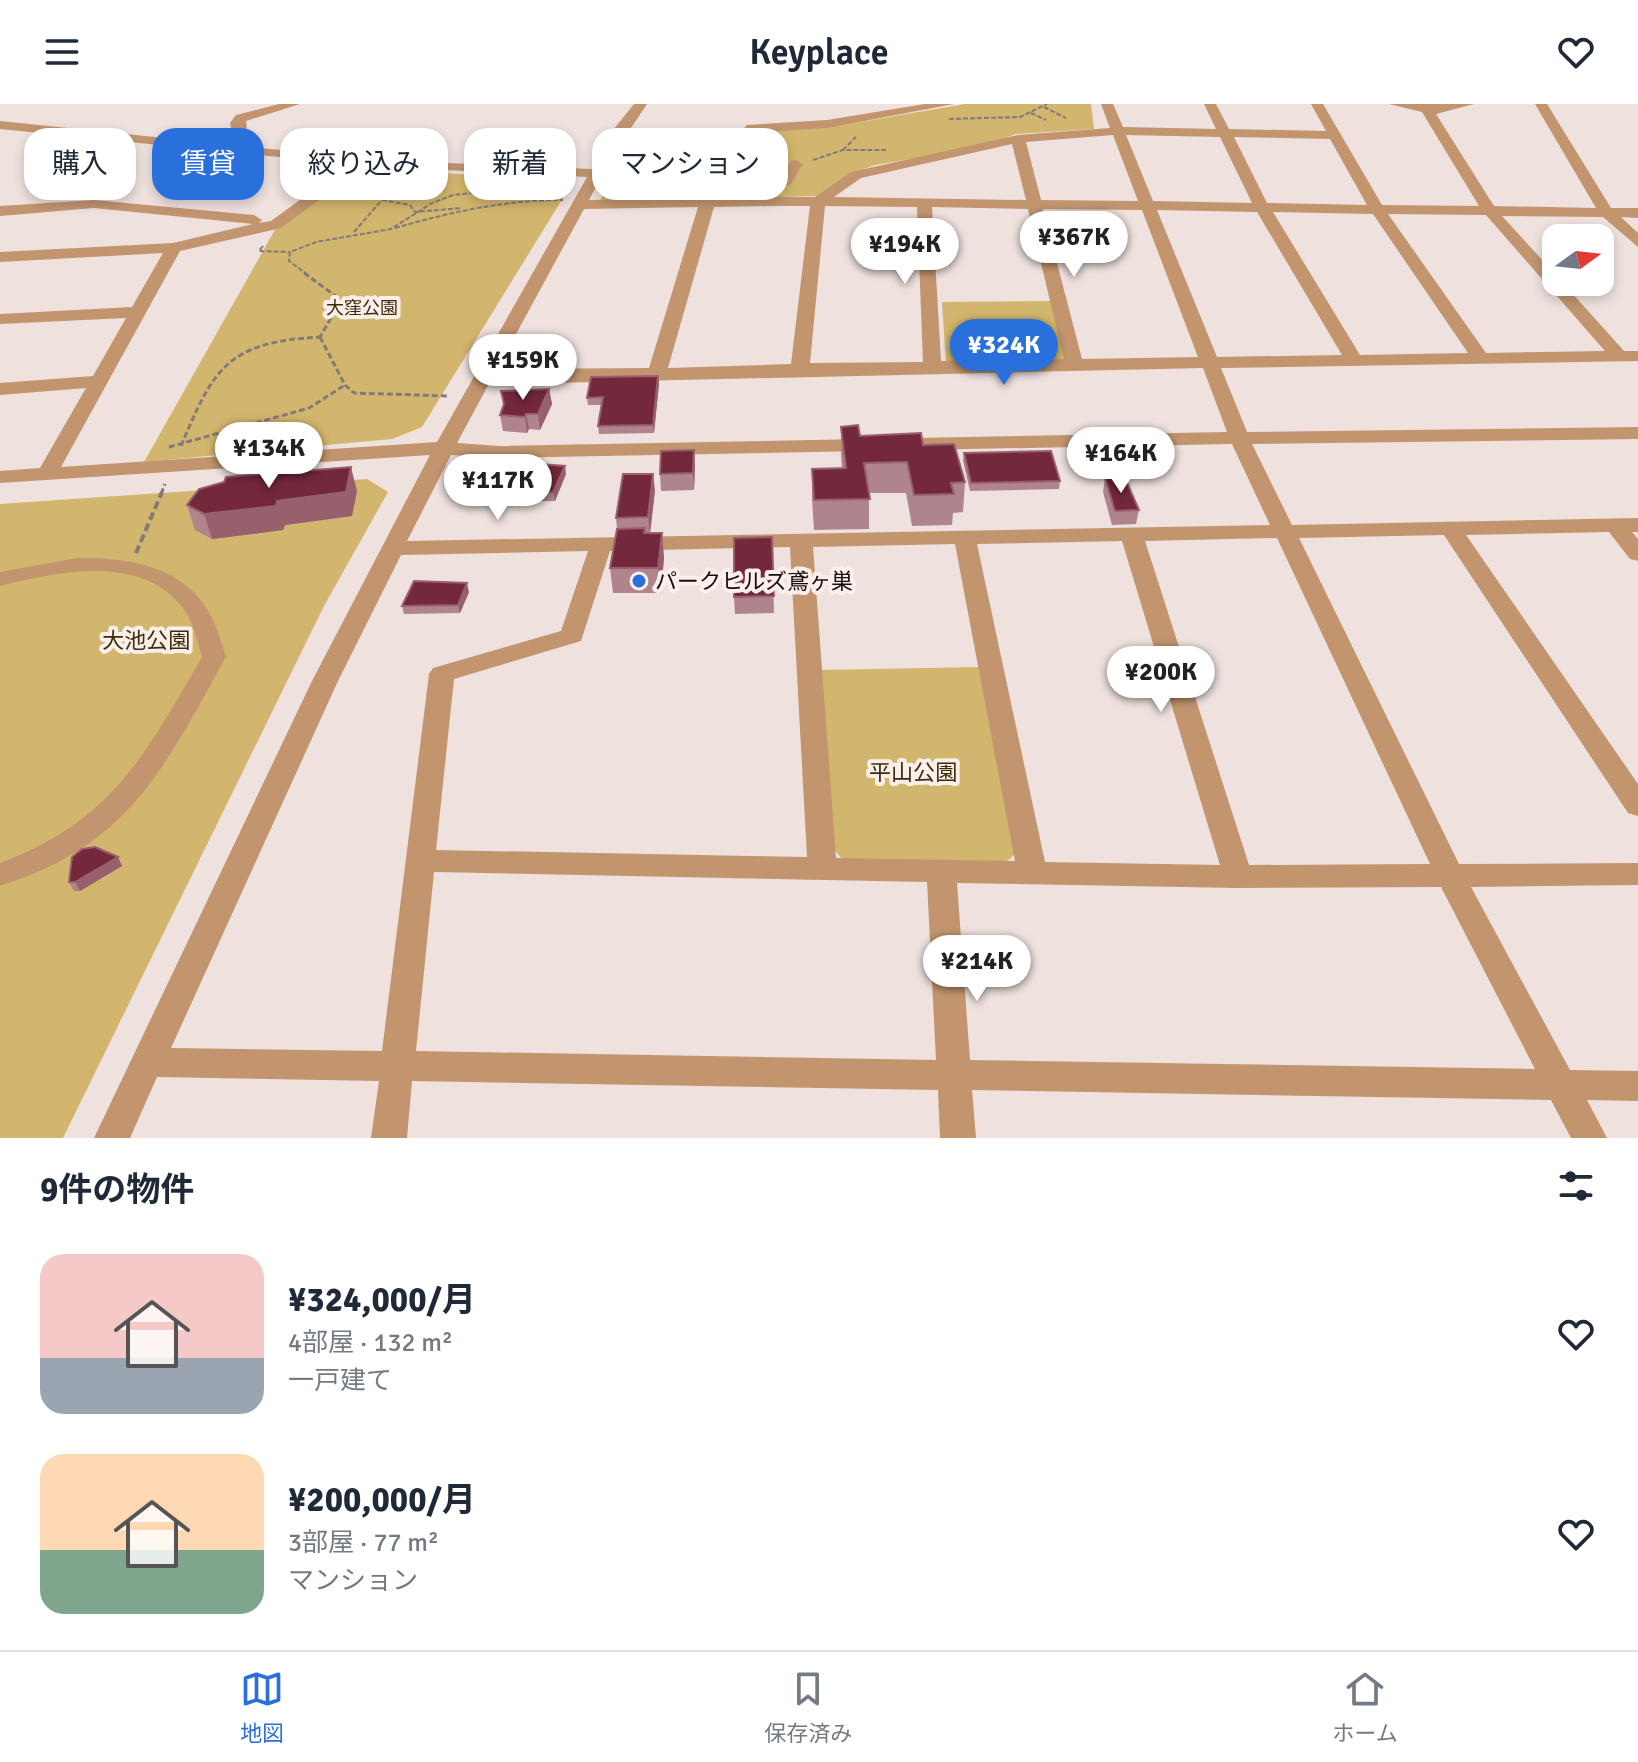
<!DOCTYPE html>
<html lang="ja">
<head>
<meta charset="utf-8">
<style>
	body { margin:0; font-family:Signika,"Noto Sans JP",sans-serif; background:#f6f6f7; color:#1f2937; height:100vh; display:flex; flex-direction:column; font-size:30px; white-space:nowrap }
	* { box-sizing:border-box; margin:0 }
	p { font-size:26px; color:#747a83 }
	.icon { flex:none; width:44px; height:44px; fill:none; stroke:currentColor; stroke-width:2; stroke-linecap:round; stroke-linejoin:round }
	.map { position:relative; height:1034px; overflow:hidden }
	.details { display:flex; flex-direction:column; background:#fff; flex:1 }
	.details>* { flex:none }
	.banner { position:absolute; left:24px; top:24px; width:800px; height:72px; display:flex; gap:16px }
	.needle { width:52px; rotate:75deg }
	.buttons { position:absolute; left:1542px; top:120px; display:grid; gap:16px }
	.buttons a { display:grid; place-items:center; width:72px; height:72px; border-radius:16px; background:#fff; box-shadow:0 4px 12px #0003; font-size:40px }
	.price { position:absolute; translate:-50% -68px; padding:0 18px; border-radius:28px; background:#fff; color:#222; font-size:26px; line-height:52px; filter:drop-shadow(0 2px 4px #0008) }
	.price::after { content:''; position:absolute; left:50%; top:48px; width:24px; height:18px; margin-left:-12px; background:inherit; clip-path:polygon(0 0,100% 0,50% 100%) }
	.price.current { background:#2970dc; color:#fff }
	ul { padding:0; list-style:none }
	li { display:flex; align-items:center; gap:24px; height:200px; padding:0 40px }
	li span { display:grid; place-items:center; flex:none; width:224px; height:160px; border-radius:24px; color:#555 }
	li>.icon { margin-inline-start:auto }
	span .icon { width:96px; height:96px; fill:#fffc; stroke-width:1 }
	li b { font-size:34px }
	h2 { display:flex; justify-content:space-between; align-items:center; height:96px; padding:0 40px; font-size:34px }
	.tag { padding:0 28px; border-radius:24px; background:#fff; box-shadow:0 4px 12px #0003; font-size:28px; line-height:72px }
	.tag.current { background:#2970dc; color:#fff }
	header { display:flex; justify-content:space-between; align-items:center; height:104px; padding:0 40px; background:#fff; font-size:36px; font-weight:600 }
	.tabs { display:flex; justify-content:space-around; align-items:center; height:112px; border-top:2px solid #e0e1e3; background:#fff; font-size:22px; color:#747a83 }
	.tabs a { display:grid; justify-items:center; gap:4px }
	.tabs .current { color:#2970dc }
	.map>svg:first-child { display:block }
	.green { fill:#d3b66d }
	.lines { fill:none; stroke-linecap:round; stroke-linejoin:round }
	.path-far2 { stroke:#837b79; stroke-width:2; stroke-dasharray:5 2; stroke-linecap:butt }
	.path-far1 { stroke:#837b79; stroke-width:3; stroke-dasharray:6 3; stroke-linecap:butt }
	.path { stroke:#837b79; stroke-width:4; stroke-dasharray:8 4; stroke-linecap:butt }
	.minor { fill:#c2956f; fill-rule:evenodd }
	.wall { fill:#b0848d }
	.shaded-wall { fill:#98606d }
	.building { fill:#73283c; stroke:#98606d; stroke-width:2 }
	.poi-dot { fill:#2970dc; stroke:#fbeeeb; stroke-width:3 }
	.labels { text-anchor:middle; dominant-baseline:central; stroke-width:8; stroke-linejoin:round; paint-order:stroke }
	.far-park-label { font-size:18px; fill:#3a2d08; stroke:#fbeeeb }
	.poi-label { font-size:22px; fill:#120e0d; stroke:#fbeeeb; text-anchor:start }
	.park-label { font-size:22px; fill:#3a2d08; stroke:#fbeeeb }
</style>
</head>
<body>
<header><svg class="icon" aria-label="menu" viewBox="0 0 24 24"><path d="M4 6h16M4 12h16M4 18h16"/></svg>Keyplace<svg class="icon" aria-label="heart" viewBox="0 0 24 24"><path d="M12 20l-8-8c-3-5 5-10 8-4 3-6 11-1 8 4z"/></svg></header>
<div class="map">
<svg width="1638" height="1034" viewBox="0 0 1638 1034">
	<rect width="100%" height="100%" fill="#eee1de"/>
	<path class="green" d="M965,0H1091L1094,25L1016,30L975,44L875,61L850,70L817,92L599,98L622,60L765,46L756,29L770,23L836,22Z
		M356,64L561,76L571,81L422,323L392,335L144,358L276,124Z
		M1052,197L1066,255L946,260L942,198Z
		M367,375L388,388L324,502L63,1034H0V400Z
		M980,563L1015,750L1006,758L842,755L833,744L820,566Z"/>
	<g class="lines">
		<path class="path-far2" d="M1044,3L1066,14
			M1031,9L1046,16
			M949,15L1020,13L1047,0
			M843,46L856,33
			M769,51L780,50L777,43L785,39
			M813,56L843,46H886
			M643,69L645,74L671,77
			M710,82L718,74L769,64
			M673,85L671,77L685,70L715,68L718,64
			M382,96L410,101L415,108L462,104
			M395,124C451,108 504,96 563,96
			M354,128L401,74
			M263,142L259,147L290,148
			M308,171L289,157L290,148L316,138L391,125L432,99L453,91L501,86L567,87"/>
		<path class="path-far1" d="M304,169L337,193L335,207L320,233
			M320,233L345,281L354,289L448,292
			M181,342C214,263 228,238 320,233
			M169,343L309,304L345,281
			M161,390L165,380"/>
		<path class="path" d="M136,449L162,388"/>
		<path class="minor" d="M279,0H300L246,17L248,36L245,43L447,59L592,65L613,26L634,0H647L613,51L745,41L738,31L747,21L827,16L925,0H954L827,24L752,29L761,44L754,48L608,60L589,96L762,93V81L781,74L791,57L796,56L803,60L791,80L775,86L776,93H815L851,68L1018,31L1110,24L1101,0H1113L1123,23L1216,25L1204,0H1216L1229,25L1326,27L1311,0H1323L1382,101L1479,102L1422,8L1389,0H1474L1436,10L1494,102L1596,104L1535,0H1547L1611,104H1638V114L1621,113L1638,129V143L1603,113L1502,112L1556,171V178H1562L1624,247H1638V257L1221,264L1247,328L1638,323V335L1252,340L1292,421L1638,414V428H1632L1638,435V457L1630,455L1609,428L1466,431L1638,680V712L1628,709L1444,431L1299,434L1459,760L1638,759V781L1471,783L1570,966L1638,967V997L1587,996L1607,1034H1571L1551,996L972,986L976,1034H940L938,986L412,977L407,1034H371L379,977L157,973L130,1034H94L312,577L430,351L0,379V367L40,364L86,284L0,291V279L93,272L126,214L0,220V210L132,203L163,149L0,158V148L173,139L253,120L94,104L0,112V102L94,96L254,111L262,116L259,119L271,117L349,60L0,25V17L232,41L234,36L230,19L236,11ZM1113,31L1138,97L1041,96L1026,38ZM1126,31L1220,33L1252,99L1153,97ZM1234,33L1330,35L1367,101L1267,99ZM1012,40L1026,96L834,93L861,74ZM365,62L587,73L437,338L61,363L180,147L281,124ZM771,102H810L791,260L668,264L714,103ZM825,102L917,103L923,258L810,259ZM698,103L649,264L497,265L584,105ZM932,103L1028,105L1064,255L941,257ZM1043,105L1142,106L1198,253L1082,255ZM1157,106L1257,108L1342,251L1217,253ZM1273,108L1373,110L1468,249L1360,251ZM1388,110L1486,111L1605,247L1486,249ZM1203,264L1227,328L500,342L457,339L491,276L551,279ZM1232,340L1270,421L407,437L451,351L500,354ZM1277,434L1430,760L1249,761L1145,437ZM1122,437L1220,761L1045,758L977,440ZM955,440L1015,757L836,754L813,443ZM790,443L807,753L436,746L454,575L581,537L610,447ZM588,447L561,527L433,564L429,570L382,947L171,944L338,577L401,451ZM434,768L927,778L936,956L416,947ZM957,779L1238,784L1441,783L1535,965L970,956Z
			M77,454C125,453 182,461 208,507C217,521 221,538 226,553C164,664 130,741 0,782V759C112,717 145,651 202,553C197,538 194,520 185,507C144,448 57,468 0,482V468Z"/>
	</g>
	<path class="wall" d="M658,272L659,280L654,329L599,330L598,322L601,301H588L587,294Z
		M549,285L552,300L540,326L529,325L527,329L503,327L500,311Z
		M841,323L860,332L923,341L965,378L963,408L953,409L952,421L912,422L906,389H869V425L814,426L812,395V365L842,364L841,352Z
		M964,349L1060,377L1059,385L970,387L963,357Z
		M695,362L694,386L661,387L660,370Z
		M566,370L555,397H527L526,389Z
		M1105,374L1139,406L1136,420L1112,421L1103,388Z
		M655,386L650,429L664,453L661,489H613L610,464L617,425L616,414Z
		M357,387L352,412L285,421L283,426L212,435L195,426L187,401Z
		M772,433L774,509L735,510L734,493Z
		M469,488L460,509L404,510L402,502Z
		M118,753L122,762L80,787H74L69,778Z"/>
	<path class="shaded-wall" d="M658,272L659,280L654,329L653,321Z
		M549,285L552,300L540,326L538,310Z
		M526,310L529,325L527,329L525,313Z
		M694,346L695,362L694,386L693,369Z
		M565,362L566,370L555,397L553,388Z
		M351,363L357,387L352,412L285,421L283,426L212,435L204,410L277,397Z
		M653,370L655,386L650,430L648,413Z
		M662,429L664,453L661,489L658,464Z
		M467,479L469,488L460,509L458,501Z
		M118,753L122,762L80,787L75,778Z"/>
	<path class="building" d="M658,272L653,321L598,322L603,293L587,294L591,273Z
		M549,285L538,310H526L525,313L500,311L504,300L501,287Z
		M858,321L860,332L921,329L923,341L954,340L965,378L951,379L954,390L914,391L907,358L864,359L870,395L814,396L812,365L846,364L841,323Z
		M694,346L693,369L660,370L661,347Z
		M1051,347L1060,377L971,379L964,349Z
		M539,360L565,362L553,388L526,389Z
		M351,363L346,388L277,397L276,402L204,410L187,401L199,385L224,378L226,373Z
		M623,370H653L648,413L616,414Z
		M1105,374H1125L1139,406L1115,407Z
		M645,424L644,429H662L658,464H610L617,425Z
		M772,433L774,492L734,493V434Z
		M414,477L467,479L458,501L402,502Z
		M95,743L118,753L75,778H69L72,753L82,745Z"/>
	<circle class="poi-dot" cx="639" cy="477" r="8"/>
	<g class="labels">
		<g class="far-park-label">
			<text x="362" y="204">大窪公園</text>
		</g>
		<g class="poi-label">
			<text x="655" y="477">パークヒルズ鳶ヶ巣</text>
		</g>
		<g class="park-label">
			<text x="146" y="536">大池公園</text>
			<text x="913" y="668">平山公園</text>
		</g>
	</g>
</svg>
<div class="buttons">
<a><svg class="needle" viewBox="-14 -14 28 28"><path d="M0-13l5 13h-10z" fill="#e53935"/><path d="M0 13l5-13h-10z" fill="#747a83"/></svg></a>
</div>
<b class="price" style="left:1074px;top:175px">¥367K</b>
<b class="price" style="left:905px;top:182px">¥194K</b>
<b class="price current" style="left:1004px;top:283px">¥324K</b>
<b class="price" style="left:523px;top:298px">¥159K</b>
<b class="price" style="left:269px;top:386px">¥134K</b>
<b class="price" style="left:1121px;top:391px">¥164K</b>
<b class="price" style="left:498px;top:418px">¥117K</b>
<b class="price" style="left:1161px;top:610px">¥200K</b>
<b class="price" style="left:977px;top:899px">¥214K</b>
<div class="banner">
<a class="tag">購入</a>
<a class="tag current">賃貸</a>
<a class="tag">絞り込み</a>
<a class="tag">新着</a>
<a class="tag">マンション</a>
</div>
</div>
<section class="details">
<h2>9件の物件<svg class="icon" aria-label="filters" viewBox="0 0 24 24"><path d="M4 7h16M4 17h16"/><circle cx="9" cy="7" r="2"/><circle cx="15" cy="17" r="2"/></svg></h2>
<ul>
<li><span style="background:linear-gradient(#f6c9c9 65%,#9aa5b1 0)"><svg class="icon" aria-label="home" viewBox="0 0 24 24"><path d="M3 11l9-7 9 7M6 9v11h12V9"/></svg></span><div><b>¥324,000/月</b><p>4部屋 · 132 m²</p><p>一戸建て</p></div><svg class="icon" aria-label="heart" viewBox="0 0 24 24"><path d="M12 20l-8-8c-3-5 5-10 8-4 3-6 11-1 8 4z"/></svg></li>
<li><span style="background:linear-gradient(#ffd9b3 60%,#7fa58c 0)"><svg class="icon" aria-label="home" viewBox="0 0 24 24"><path d="M3 11l9-7 9 7M6 9v11h12V9"/></svg></span><div><b>¥200,000/月</b><p>3部屋 · 77 m²</p><p>マンション</p></div><svg class="icon" aria-label="heart" viewBox="0 0 24 24"><path d="M12 20l-8-8c-3-5 5-10 8-4 3-6 11-1 8 4z"/></svg></li>
</ul>
</section>
<nav class="tabs">
<a class="current"><svg class="icon" aria-label="map" viewBox="0 0 24 24"><path d="M3 6l6-2 6 2 6-2v14l-6 2-6-2-6 2zM9 4v14M15 6v14"/></svg>地図</a>
<a><svg class="icon" aria-label="saved" viewBox="0 0 24 24"><path d="M7 4h10v16l-5-4-5 4z"/></svg>保存済み</a>
<a><svg class="icon" aria-label="home" viewBox="0 0 24 24"><path d="M3 11l9-7 9 7M6 9v11h12V9"/></svg>ホーム</a>
</nav>
</body>
</html>
